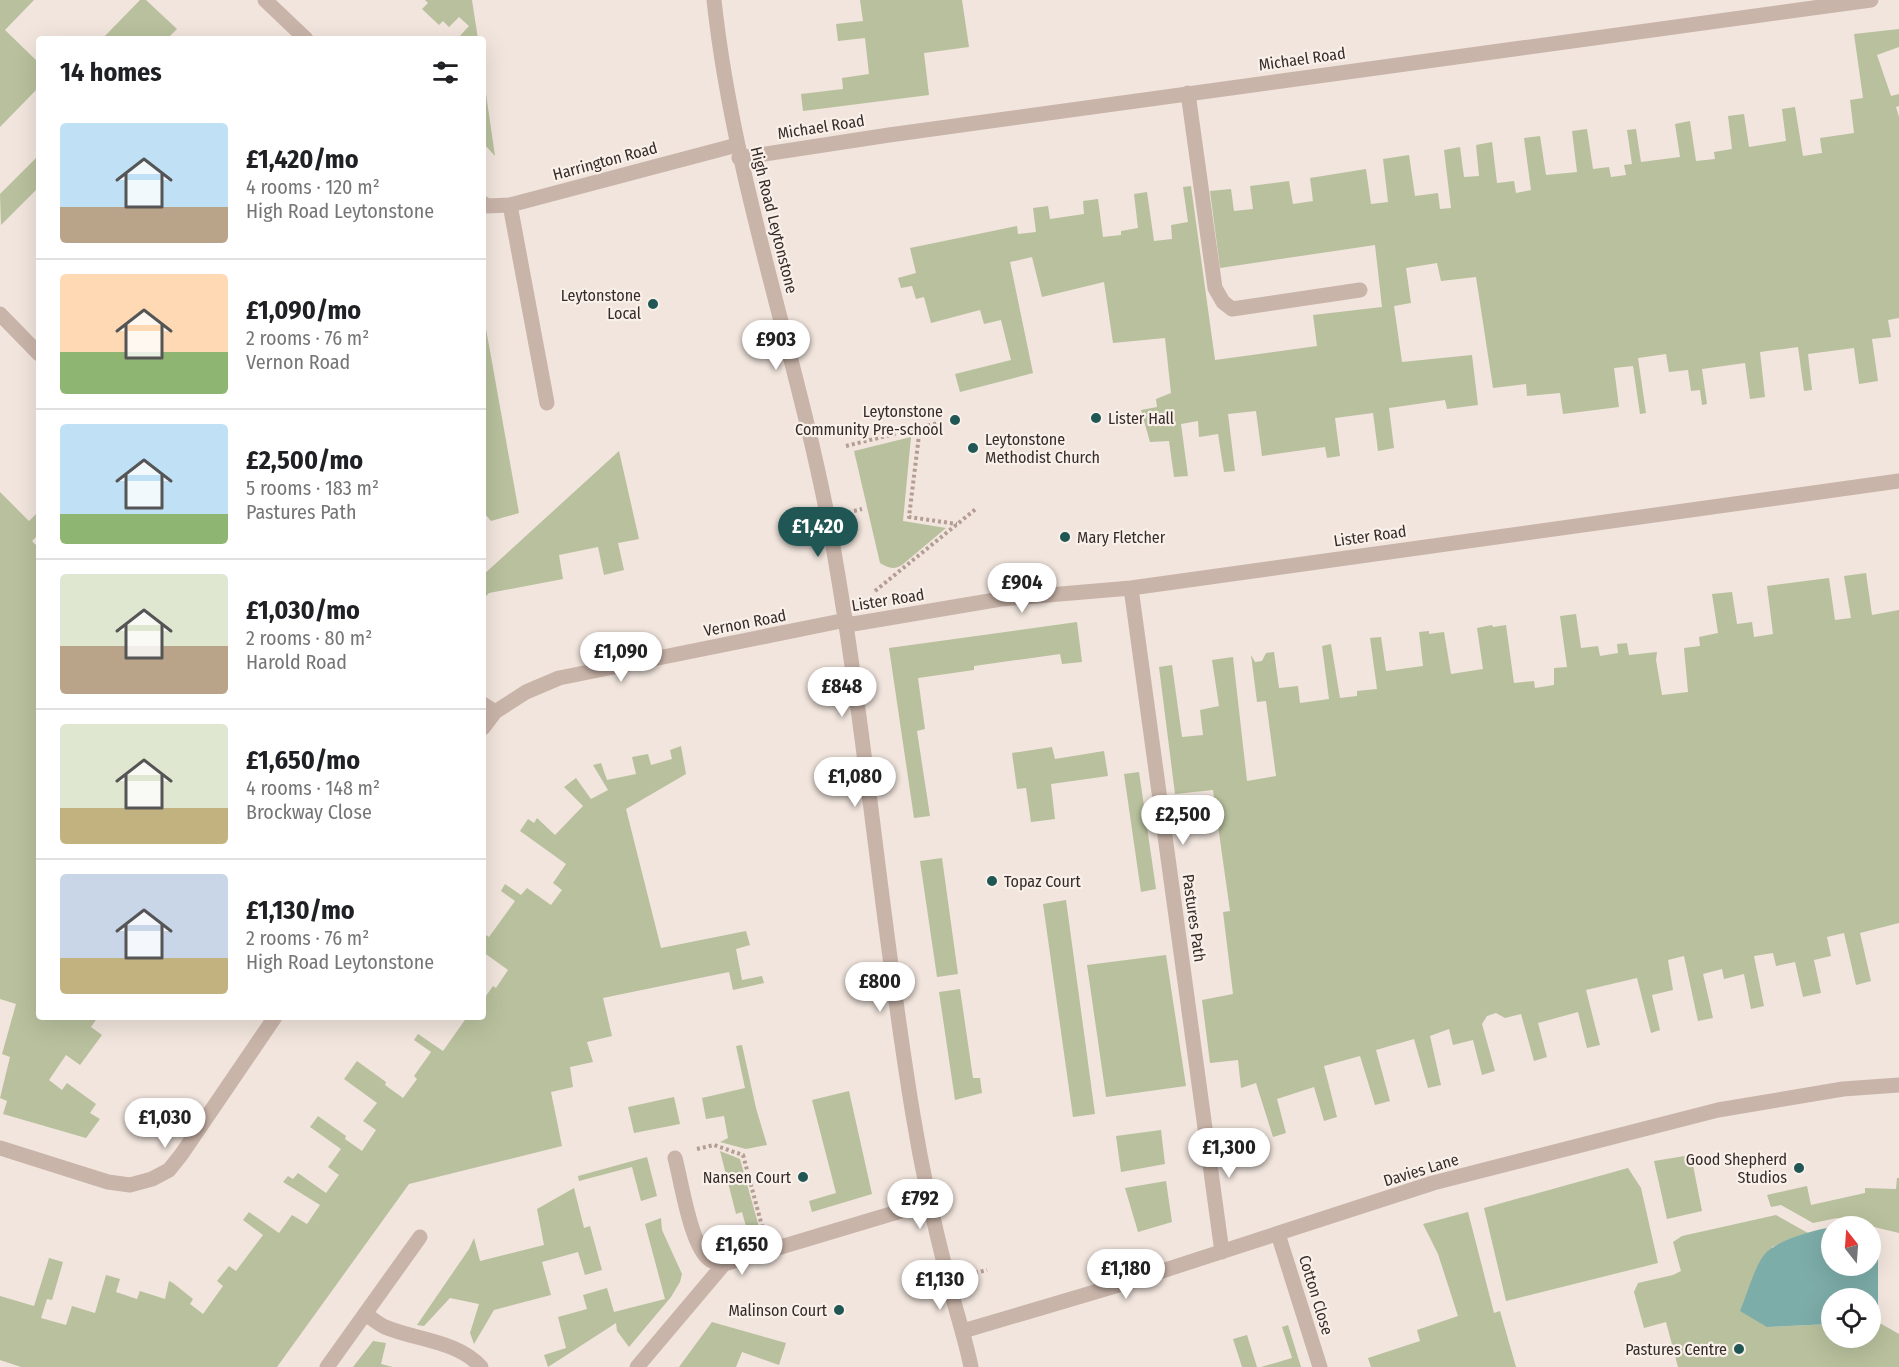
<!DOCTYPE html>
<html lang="en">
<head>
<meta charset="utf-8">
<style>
	body { margin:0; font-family:"Fira Sans Condensed",sans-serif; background:#f2f2f2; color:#202124; height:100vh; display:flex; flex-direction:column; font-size:22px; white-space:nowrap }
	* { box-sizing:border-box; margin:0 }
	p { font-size:20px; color:#757577 }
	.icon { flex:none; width:33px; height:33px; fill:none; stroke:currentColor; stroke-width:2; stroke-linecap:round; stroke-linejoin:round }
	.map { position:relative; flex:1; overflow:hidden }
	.panel { position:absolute; left:36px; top:36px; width:450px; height:984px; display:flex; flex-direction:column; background:#fff; border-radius:6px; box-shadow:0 6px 24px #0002 }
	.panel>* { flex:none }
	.needle { width:39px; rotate:343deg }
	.buttons { position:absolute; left:1821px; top:1216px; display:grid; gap:12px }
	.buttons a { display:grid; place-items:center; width:60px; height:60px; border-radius:50%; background:#fff; box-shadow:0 6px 24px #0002; font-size:30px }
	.price { position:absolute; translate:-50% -51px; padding:0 14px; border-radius:21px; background:#fff; color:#222; font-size:20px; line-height:39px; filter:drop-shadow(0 2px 3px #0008) }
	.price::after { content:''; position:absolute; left:50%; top:36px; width:18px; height:14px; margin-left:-9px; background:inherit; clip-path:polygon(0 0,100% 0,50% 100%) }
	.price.on { background:#205653; color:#fff }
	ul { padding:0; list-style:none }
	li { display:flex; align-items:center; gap:18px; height:150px; padding:0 24px }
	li+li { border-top:2px solid #e0e0e0 }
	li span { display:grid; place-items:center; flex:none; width:168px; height:120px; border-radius:6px; color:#555 }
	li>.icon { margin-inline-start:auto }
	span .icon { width:72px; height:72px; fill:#fffc; stroke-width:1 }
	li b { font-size:26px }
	h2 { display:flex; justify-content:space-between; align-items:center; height:72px; padding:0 24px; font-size:26px }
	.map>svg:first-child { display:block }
	.green { fill:#b8c09d }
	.water { fill:#7dada9 }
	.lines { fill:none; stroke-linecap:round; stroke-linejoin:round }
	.path { stroke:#b49d93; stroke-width:4; stroke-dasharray:3 3; stroke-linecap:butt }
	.service { stroke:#c9b4a9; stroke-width:15 }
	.minor { stroke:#c9b4a9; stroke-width:15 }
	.tertiary { stroke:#c9b4a9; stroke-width:15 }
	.poi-dot { fill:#205653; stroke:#f9f0e9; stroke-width:2 }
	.labels { text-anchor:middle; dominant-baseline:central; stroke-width:4.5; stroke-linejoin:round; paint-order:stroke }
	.street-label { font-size:16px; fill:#362b29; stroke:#f9f0e9 }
	.poi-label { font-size:16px; fill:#362b29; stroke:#f9f0e9; text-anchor:end }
</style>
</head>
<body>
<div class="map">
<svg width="1899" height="1367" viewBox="0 0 1899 1367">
	<rect width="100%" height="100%" fill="#f1e5dd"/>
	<path class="green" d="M0,0H34L5,30L39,63V87L0,127Z
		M140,0H146L177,29L167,39H102Z
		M425,0H472L478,39H457L469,26L459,17L449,27L443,21L439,25L422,9L428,3Z
		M860,0H962L969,47L924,53L929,95L803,111L801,94L843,89L842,78L869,74L865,38L838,41L836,24L863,21Z
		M1899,29V47L1877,55L1891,96L1899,94V106L1896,107L1899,117V318L1888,320L1891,337L1872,339L1878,381L1859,384L1854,348L1808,354L1812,390L1804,391L1798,347L1760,352L1765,397L1750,399L1745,363L1702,369L1707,404L1702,405L1700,390L1691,391L1688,370L1669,372L1666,354L1638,358L1646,413L1640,414L1633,366L1614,368L1619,407L1563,414L1560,393L1527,396L1526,384L1493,388L1476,277L1441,281L1437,263L1406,268L1411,303L1394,306L1402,362L1472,355L1478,405L1447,409L1445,400L1389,408L1394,448L1378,451L1373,413L1335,418L1340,456L1327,458L1325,447L1262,456L1256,411L1228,414L1235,471L1224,472L1218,434L1199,437L1198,421L1181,424L1188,476L1174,477L1169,441L1150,442L1141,410L1157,407L1156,399L1171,393L1165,338L1113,343L1104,282L1042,297L1032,257L1010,262L1033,373L960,392L955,374L1011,360L1001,320L984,324L980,310L931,323L924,297L916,299L912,286L901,288L898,278L916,273L910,248L1017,226L1018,234L1036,232L1033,208L1048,206L1050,219L1084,214L1083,201L1098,199L1103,237L1121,235V231L1138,228L1134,194L1147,192L1154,241L1172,239L1171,225L1188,222L1183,187L1191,186L1215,360L1317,346L1313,315L1382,307L1375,245L1220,268L1210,191L1231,189L1234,211L1253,209L1250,186L1289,181L1293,204L1313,201L1310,178L1366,169L1371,204L1388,202L1383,159L1409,155L1415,196L1438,193L1440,209L1451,208L1444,150L1460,147L1464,177L1479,176L1476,145L1492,142L1497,183L1514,181L1516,193L1531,190L1524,138L1540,136L1546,175L1577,172L1572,131L1587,129L1593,169L1609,167L1611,177L1626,175L1624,165L1632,164L1627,130L1636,129L1641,162L1680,157L1675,124L1690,121L1696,161L1715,159L1714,152L1732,149L1728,116L1744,114L1749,147L1786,141L1782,109L1795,107L1803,156L1822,153L1820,138L1854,133L1850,100L1863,98L1854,34Z
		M483,73L495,156L483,143Z
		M39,155V187L1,225L0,194Z
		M483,312L519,513L491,521L483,512Z
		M911,437L903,521L946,528L902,565C894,570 888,568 880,563L854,451Z
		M619,451L639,539L618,543L624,570L604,575L598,547L559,555L563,579L489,593L483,599V575Z
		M0,492L29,521L39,511V524L36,527L39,534L32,541L39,548V555L37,558L39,560V1017H98L91,1027L102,1035L80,1065L66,1055L49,1080L62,1090L67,1083L96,1104L90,1113L100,1119L86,1138L3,1114L7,1101L0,1098L10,1057L2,1054L16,1004L0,999Z
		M1866,573L1872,615L1899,610V923L1860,933L1871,981L1856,985L1844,933L1827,937L1831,956L1814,960L1821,993L1803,997L1795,962L1776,966L1773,953L1754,956L1764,1006L1751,1009L1744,974L1724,979L1722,969L1703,974L1713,1018L1698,1021L1684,956L1668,960L1673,990L1652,995L1660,1030L1651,1033L1637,978L1586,990L1600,1045L1587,1048L1578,1012L1538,1023L1547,1057L1534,1061L1521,1014L1505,1018L1496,1013L1487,1016L1482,1024L1495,1071L1482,1075L1473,1040L1453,1045L1449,1029L1430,1036L1441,1085L1428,1088L1414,1039L1376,1050L1390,1101L1375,1105L1360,1056L1324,1066L1337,1117L1324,1121L1314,1087L1277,1099L1286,1133L1273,1137L1256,1083L1241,1088L1238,1060L1210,1063L1202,1000L1233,994L1223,912L1230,911L1213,790L1175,794L1159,667L1172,665L1182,737L1203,735L1200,710L1219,706L1212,660L1233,657L1247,781L1276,776L1266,701L1257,702L1251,655L1255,662L1262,661L1266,653L1274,652L1279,688L1298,686L1300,703L1329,699L1322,646L1331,644L1340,698L1357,696V691L1377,689L1370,638L1381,637L1386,671L1423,666L1419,632L1429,631V634L1444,632L1451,674L1483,669L1477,628L1492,625L1493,627L1506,625L1514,683L1534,681L1535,688L1554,685V668L1567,667L1560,616L1576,614L1581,648L1598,646L1600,656L1618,653L1617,644L1627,643L1629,655L1657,652L1656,660L1662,695L1688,692L1684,648L1700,646L1699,637L1718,633L1712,594L1732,592L1737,624L1752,622L1754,637L1773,634L1767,586L1829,578L1835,620L1851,618L1844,576Z
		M1077,622L1082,662L1062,664L1060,654L974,666V670L918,678L925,729L917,731L930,816L914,818L889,648Z
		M681,746L686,774L626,809L661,948L746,931L750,945L736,949L742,980L762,976L764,983L733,990L729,972L603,998L612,1036L587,1042L593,1062L570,1067L573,1087L551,1092L562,1146L409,1184L277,1367H21L0,1360V1296L34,1306L49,1258L63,1262L52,1300L47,1299L41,1318L66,1325L72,1306L95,1313L106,1275L120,1279L116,1292L137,1299L140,1291L165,1299L169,1281L173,1283L193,1299L190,1304L203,1314L223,1286L217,1281L229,1266L236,1271L263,1235L243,1220L249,1212L279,1233L292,1215L307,1224L320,1205L283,1182L288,1176L293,1179L298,1173L326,1193L339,1175L328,1167L341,1149L310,1127L318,1116L346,1136L345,1139L362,1151L376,1130L363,1121L377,1103L344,1079L357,1061L386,1082L385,1085L403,1098L417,1079L414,1076L431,1052L414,1040L418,1034L443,1051L467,1017H483V1000L493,986L496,988L508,970L483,952V933L489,937L515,901L501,891L505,884L521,895L527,888L551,905L562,890L553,883L566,864L520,831L528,819L534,823L537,818L555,835L583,806L564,787L576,778L591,799L608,790L593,765L601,763L607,780L636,774L632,757L648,754L651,765L672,759L670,750Z
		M1052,747L1055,759L1104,751L1108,776L1051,784L1055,819L1031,822L1026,788L1017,789L1012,753Z
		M1139,772L1156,889L1141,892L1124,774Z
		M942,858L958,974L937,977L920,861Z
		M1066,900L1095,1114L1073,1117L1043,904Z
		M1166,955L1186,1086L1106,1097L1087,965Z
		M960,989L973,1078H980L982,1093L955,1100L939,992Z
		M742,1045L756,1108L767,1145L746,1149L720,1142L728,1138L724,1116L706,1119L702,1098L745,1088L736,1046Z
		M849,1091L872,1194L812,1212L809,1201L836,1193L812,1100Z
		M674,1097L680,1124L634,1133L628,1107Z
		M1161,1130L1165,1164L1121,1172L1116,1136Z
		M720,1151L740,1159L759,1227L747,1230L742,1212L736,1214Z
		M1691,1155L1702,1211L1667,1219L1654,1161Z
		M647,1157L657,1196L641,1201L632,1167L579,1181L578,1176Z
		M1628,1168L1641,1188L1658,1263L1506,1301L1484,1208Z
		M1897,1178H1899V1233L1837,1218L1813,1223L1781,1205L1771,1207L1767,1195L1807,1186L1811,1205L1865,1193V1188L1896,1189Z
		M1166,1181L1172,1222L1138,1232L1125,1188Z
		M574,1188L584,1228L590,1226L602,1270L585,1275L578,1252L542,1262L551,1295L494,1310L474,1344L470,1333L479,1304L450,1298L424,1326L417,1325L469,1249L474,1238L480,1261L544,1245L537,1209Z
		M1468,1212L1494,1313L1500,1311L1516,1367H1371L1368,1358L1420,1341L1417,1330L1458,1316L1438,1254L1423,1224Z
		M1776,1215L1808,1233L1772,1247L1767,1327L1831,1324L1832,1338H1870L1871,1322H1878L1899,1334V1367H1678L1666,1322L1644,1328L1634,1292L1638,1283L1673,1275L1681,1271L1673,1242L1682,1236Z
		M661,1218L662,1230L682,1274L680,1282L671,1297L629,1347L617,1331L616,1323L548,1367L544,1355L566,1348L558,1317L587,1309L583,1295L607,1288L614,1312L665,1299L645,1224Z
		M712,1322L786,1343L779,1365L742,1352L736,1367H679Z
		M1288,1325L1301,1367H1261L1292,1358L1282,1327Z
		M1247,1335L1257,1367H1242L1233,1339Z
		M373,1341L386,1343L381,1364L393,1367H353Z"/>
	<path class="water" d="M1832,1227V1266H1870L1871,1232L1878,1234V1322H1871L1870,1299H1832L1831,1324L1767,1327L1740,1311C1746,1297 1755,1266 1764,1255C1776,1240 1815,1230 1832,1227Z"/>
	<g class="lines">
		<path class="path" d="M920,427L909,517L957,524
			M846,446L942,422
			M854,511L862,509
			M780,525L803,521
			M875,591L977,508
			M697,1149L714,1145L743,1155L762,1226
			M975,1273L987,1270
			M913,1290L924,1286"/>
		<path class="service" d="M1188,93L1215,288L1223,302L1232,309L1360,290
			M510,205L547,403
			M327,1367L420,1237"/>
		<path class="minor" d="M265,0L306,39
			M739,158L889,135L1871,0
			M483,203L487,206L510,205L737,145
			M0,314L39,354
			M1131,588L1222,1252
			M847,625L1001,599L1131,588L1899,481
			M483,704L495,712L526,692L559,678L846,620
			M483,728L495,712
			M0,1148L108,1182L130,1185L152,1179L169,1170L181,1155L275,1017
			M675,1158C681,1180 691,1248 710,1260C713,1262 720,1263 724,1264
			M1278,1234L1320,1367
			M365,1314C372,1318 378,1324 385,1327C416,1340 458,1341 481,1367
			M963,1331L1122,1284L1433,1183L1718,1110L1843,1089L1899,1085
			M637,1367L724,1264L931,1202"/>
		<path class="tertiary" d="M714,0C733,177 794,345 828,519C865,716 880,917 913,1115C922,1170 934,1225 948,1279C955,1309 965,1337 971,1367"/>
	</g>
	<g class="poi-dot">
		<circle cx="653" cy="304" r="6"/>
		<circle cx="1096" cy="418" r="6"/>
		<circle cx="955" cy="420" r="6"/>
		<circle cx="973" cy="448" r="6"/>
		<circle cx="1065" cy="537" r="6"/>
		<circle cx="992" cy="881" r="6"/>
		<circle cx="1799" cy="1168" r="6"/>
		<circle cx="803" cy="1177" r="6"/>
		<circle cx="839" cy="1310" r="6"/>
		<circle cx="1739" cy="1349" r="6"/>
	</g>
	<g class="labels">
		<g class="street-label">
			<text transform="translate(1302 59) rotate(-8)">Michael Road</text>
			<text transform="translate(821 127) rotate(-9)">Michael Road</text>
			<text transform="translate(605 161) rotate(-15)">Harrington Road</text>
			<text transform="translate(774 220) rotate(76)">High Road Leytonstone</text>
			<text transform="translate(1370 536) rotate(-8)">Lister Road</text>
			<text transform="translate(888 600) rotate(-9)">Lister Road</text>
			<text transform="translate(745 623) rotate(-11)">Vernon Road</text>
			<text transform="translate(1194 918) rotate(82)">Pastures Path</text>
			<text transform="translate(1421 1170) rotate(-17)">Davies Lane</text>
			<text transform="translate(1316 1295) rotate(73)">Cotton Close</text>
		</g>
		<g class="poi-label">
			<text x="641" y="295">Leytonstone<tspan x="641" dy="18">Local</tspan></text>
			<text x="943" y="411">Leytonstone<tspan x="943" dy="18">Community Pre-school</tspan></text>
			<text x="1108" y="418" text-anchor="start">Lister Hall</text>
			<text x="985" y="439" text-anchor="start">Leytonstone<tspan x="985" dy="18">Methodist Church</tspan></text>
			<text x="1077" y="537" text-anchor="start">Mary Fletcher</text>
			<text x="1004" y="881" text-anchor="start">Topaz Court</text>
			<text x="1787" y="1159">Good Shepherd<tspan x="1787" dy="18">Studios</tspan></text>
			<text x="791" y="1177">Nansen Court</text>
			<text x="827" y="1310">Malinson Court</text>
			<text x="1727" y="1349">Pastures Centre</text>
		</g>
	</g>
</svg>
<div class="buttons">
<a><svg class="needle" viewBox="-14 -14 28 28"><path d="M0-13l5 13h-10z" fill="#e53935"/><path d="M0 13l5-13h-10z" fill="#757577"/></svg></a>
<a><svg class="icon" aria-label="locate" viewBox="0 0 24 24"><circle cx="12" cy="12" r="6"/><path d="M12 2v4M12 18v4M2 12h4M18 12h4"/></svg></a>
</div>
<b class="price" style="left:776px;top:371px">£903</b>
<b class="price on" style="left:818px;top:558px">£1,420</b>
<b class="price" style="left:1022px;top:614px">£904</b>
<b class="price" style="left:621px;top:683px">£1,090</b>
<b class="price" style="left:842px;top:718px">£848</b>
<b class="price" style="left:855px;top:808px">£1,080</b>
<b class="price" style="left:1183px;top:846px">£2,500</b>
<b class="price" style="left:880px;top:1013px">£800</b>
<b class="price" style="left:165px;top:1149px">£1,030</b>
<b class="price" style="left:1229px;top:1179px">£1,300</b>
<b class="price" style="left:920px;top:1230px">£792</b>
<b class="price" style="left:742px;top:1276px">£1,650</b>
<b class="price" style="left:1126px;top:1300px">£1,180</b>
<b class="price" style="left:940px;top:1311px">£1,130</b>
<section class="panel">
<h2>14 homes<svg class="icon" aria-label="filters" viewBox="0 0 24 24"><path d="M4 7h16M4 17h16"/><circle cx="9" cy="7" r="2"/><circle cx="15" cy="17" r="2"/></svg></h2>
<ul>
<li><span style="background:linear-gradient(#bfe0f5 70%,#b9a48a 0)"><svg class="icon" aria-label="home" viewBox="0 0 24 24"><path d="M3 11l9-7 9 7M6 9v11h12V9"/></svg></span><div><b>£1,420/mo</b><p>4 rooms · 120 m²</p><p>High Road Leytonstone</p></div></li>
<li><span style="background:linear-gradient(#ffd9b3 65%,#8fb573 0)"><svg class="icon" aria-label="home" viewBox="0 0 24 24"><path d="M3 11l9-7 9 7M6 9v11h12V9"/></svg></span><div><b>£1,090/mo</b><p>2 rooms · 76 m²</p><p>Vernon Road</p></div></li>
<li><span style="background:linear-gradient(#bfe0f5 75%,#8fb573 0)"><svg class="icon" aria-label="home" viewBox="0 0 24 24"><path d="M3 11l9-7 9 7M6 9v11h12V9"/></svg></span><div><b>£2,500/mo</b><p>5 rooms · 183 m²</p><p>Pastures Path</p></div></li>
<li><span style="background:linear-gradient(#dfe7d0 60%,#b9a48a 0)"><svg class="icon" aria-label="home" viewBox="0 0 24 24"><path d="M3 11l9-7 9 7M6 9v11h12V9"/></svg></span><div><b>£1,030/mo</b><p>2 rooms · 80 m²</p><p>Harold Road</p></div></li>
<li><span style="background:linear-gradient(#dfe7d0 70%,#c2b280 0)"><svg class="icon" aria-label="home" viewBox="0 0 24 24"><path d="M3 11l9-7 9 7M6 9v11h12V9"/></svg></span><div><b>£1,650/mo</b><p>4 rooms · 148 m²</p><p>Brockway Close</p></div></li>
<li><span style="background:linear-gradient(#c9d6e8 70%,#c2b280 0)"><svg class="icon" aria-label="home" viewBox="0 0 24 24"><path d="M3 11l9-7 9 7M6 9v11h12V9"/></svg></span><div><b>£1,130/mo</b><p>2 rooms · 76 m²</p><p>High Road Leytonstone</p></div></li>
</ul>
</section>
</div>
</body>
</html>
